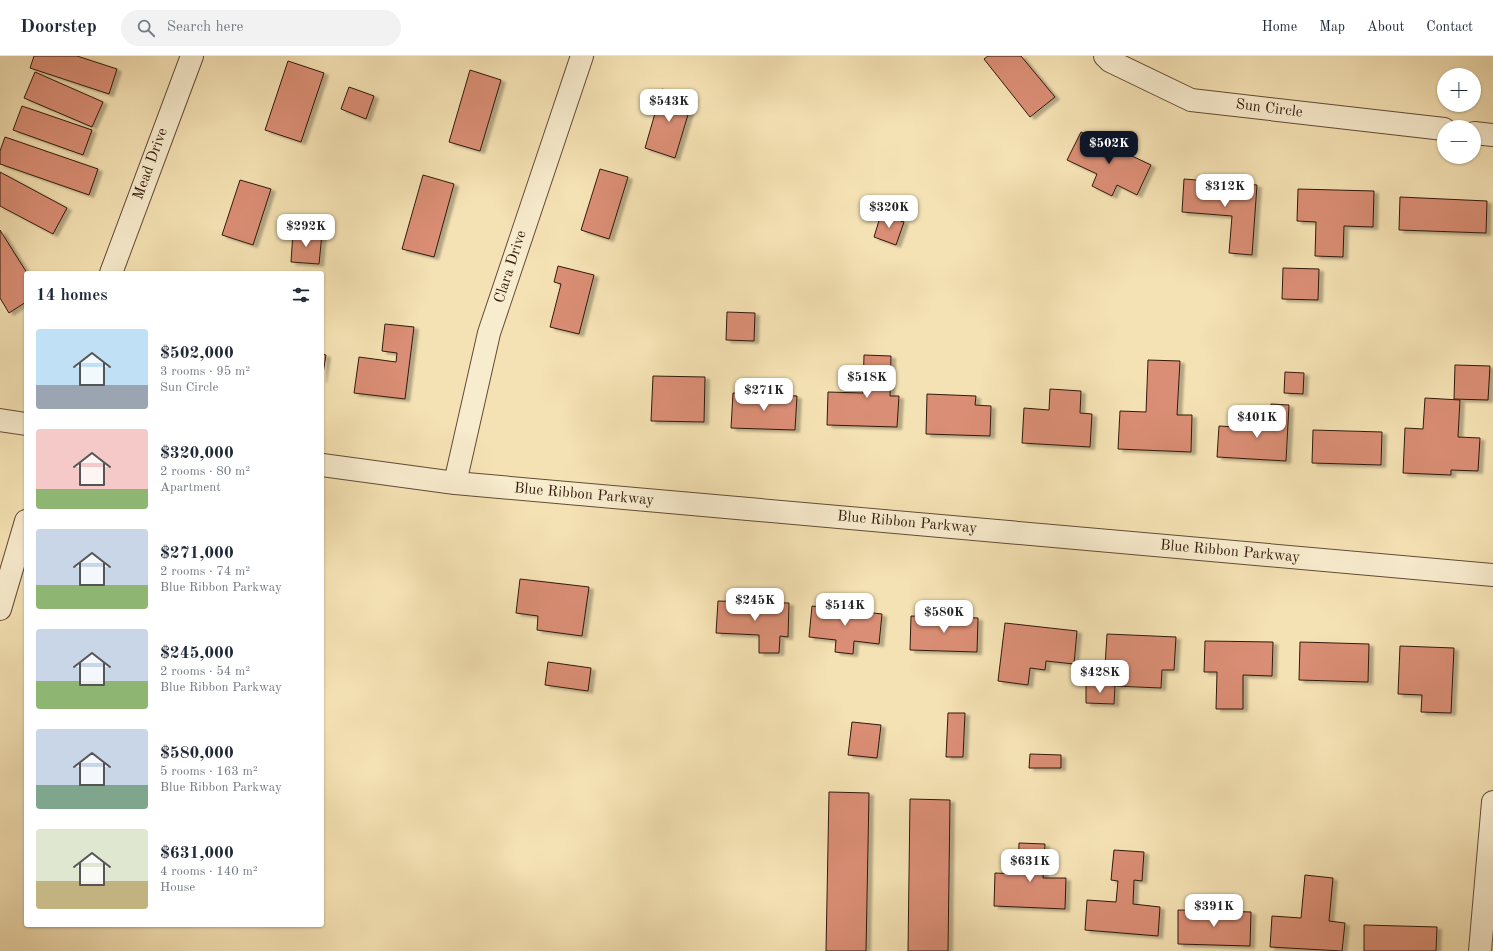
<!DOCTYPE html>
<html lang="en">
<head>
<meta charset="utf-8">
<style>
	body { margin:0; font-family:"Old Standard TT",serif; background:#f2f2f3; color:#1f2937; height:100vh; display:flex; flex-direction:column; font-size:15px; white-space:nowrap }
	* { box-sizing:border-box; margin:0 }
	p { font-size:13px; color:#747a83 }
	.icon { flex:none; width:22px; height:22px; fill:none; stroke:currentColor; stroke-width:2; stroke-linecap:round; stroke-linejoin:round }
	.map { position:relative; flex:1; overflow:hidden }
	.side { position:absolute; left:24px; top:215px; width:300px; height:656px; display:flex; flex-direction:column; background:#fff; border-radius:4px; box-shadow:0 1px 3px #0004 }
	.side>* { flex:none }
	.buttons { position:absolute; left:1437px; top:12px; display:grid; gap:8px }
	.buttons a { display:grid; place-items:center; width:44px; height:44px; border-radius:50%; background:#fff; box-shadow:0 1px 3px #0004; font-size:20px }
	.price { position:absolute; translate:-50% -34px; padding:0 9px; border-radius:8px; background:#fff; color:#222; font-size:13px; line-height:26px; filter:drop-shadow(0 1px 2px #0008) }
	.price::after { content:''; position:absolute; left:50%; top:24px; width:12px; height:9px; margin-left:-6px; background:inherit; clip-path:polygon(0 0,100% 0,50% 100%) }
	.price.active { background:#111827; color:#fff }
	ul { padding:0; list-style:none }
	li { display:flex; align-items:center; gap:12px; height:100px; padding:0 12px }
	li span { display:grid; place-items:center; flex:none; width:112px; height:80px; border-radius:4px; color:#555 }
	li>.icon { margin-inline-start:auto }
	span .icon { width:48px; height:48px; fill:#fffc; stroke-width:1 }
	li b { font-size:17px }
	h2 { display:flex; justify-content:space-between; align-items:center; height:48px; padding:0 12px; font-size:17px }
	header { display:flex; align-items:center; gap:24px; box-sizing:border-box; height:56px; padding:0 20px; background:#fff; border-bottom:1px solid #e0e1e3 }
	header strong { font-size:19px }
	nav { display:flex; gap:22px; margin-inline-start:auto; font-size:14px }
	.search { width:280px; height:36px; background:#f2f2f3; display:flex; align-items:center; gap:10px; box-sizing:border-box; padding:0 14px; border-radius:22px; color:#747a83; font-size:15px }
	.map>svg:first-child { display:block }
	.building { fill:#da8e74; stroke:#31190b; filter:url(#shadow) }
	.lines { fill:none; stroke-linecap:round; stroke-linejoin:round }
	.minor-casing { stroke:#624b35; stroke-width:24 }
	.minor { stroke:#f8ecce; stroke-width:22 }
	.labels { text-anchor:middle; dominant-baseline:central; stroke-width:3; stroke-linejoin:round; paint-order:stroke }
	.street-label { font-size:15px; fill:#31190b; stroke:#f8ecce }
</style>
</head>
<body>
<header>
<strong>Doorstep</strong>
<div class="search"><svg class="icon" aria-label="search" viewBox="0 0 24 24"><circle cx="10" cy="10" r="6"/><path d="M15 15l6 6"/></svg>Search here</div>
<nav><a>Home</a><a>Map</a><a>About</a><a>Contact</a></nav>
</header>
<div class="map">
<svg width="1493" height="895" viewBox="0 0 1493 895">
	<defs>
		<filter id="shadow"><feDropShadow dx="4.5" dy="2.5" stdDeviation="1" flood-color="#0004"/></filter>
	</defs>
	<rect width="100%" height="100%" fill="#f5e2b4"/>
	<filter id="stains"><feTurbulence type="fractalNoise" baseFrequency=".005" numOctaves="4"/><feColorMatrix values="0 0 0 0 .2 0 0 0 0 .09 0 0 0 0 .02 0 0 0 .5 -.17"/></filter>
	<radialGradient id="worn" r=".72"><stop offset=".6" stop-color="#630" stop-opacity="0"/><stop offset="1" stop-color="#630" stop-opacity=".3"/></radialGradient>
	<path class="building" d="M34,0H77L117,13L109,38L30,12Z
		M988,0H1021L1055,41L1030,61L984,3Z
		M288,5L324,17L301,86L265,74Z
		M470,14L501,24L480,95L449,86Z
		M35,16L103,46L92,71L24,42Z
		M349,31L374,40L366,63L341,53Z
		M662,33L693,42L675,102L645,92Z
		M22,50L92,74L83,99L13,74Z
		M1081,76L1151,109L1137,139L1117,129L1112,140L1092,130L1097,118L1067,104Z
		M5,81L98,113L89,139L0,108V95Z
		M600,113L628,121L609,183L581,174Z
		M0,116L67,152L53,178L0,150Z
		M423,119L454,128L434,201L402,193Z
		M1184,123L1257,129L1252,199L1229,197L1232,160L1182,156Z
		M240,124L271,133L253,189L222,179Z
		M1298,133L1374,135L1373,171L1344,170L1343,201L1315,200L1316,166L1297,165Z
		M1400,141L1487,145L1486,177L1399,174Z
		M881,158L904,166L896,189L874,181Z
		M0,174L27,217L26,246L9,257L0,242Z
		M293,176L322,178L319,208L291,206Z
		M558,210L594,219L579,278L550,271L561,228L554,226Z
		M1283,212L1319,213L1318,244L1282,243Z
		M727,256L755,257L754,285L726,284Z
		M385,268L414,271L405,343L354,337L359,301L396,306L397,297L382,295Z
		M322,298L326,299L322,324Z
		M864,299L891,300L890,340H899L897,371L827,369L828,336L863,337Z
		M1148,304L1180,305L1177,359H1192L1191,396L1118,393L1120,355L1146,356Z
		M1455,309L1490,310L1488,344L1454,343Z
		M1285,316L1304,317L1303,338L1284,337Z
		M653,320L705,321L704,366L651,365Z
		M1050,333L1081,335L1080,357L1092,358L1090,391L1022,387L1024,352L1049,354Z
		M733,337L797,340L795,374L731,372Z
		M927,338L976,340L975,349L991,350L990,380L926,378Z
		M1425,342L1460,344L1458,381L1480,382L1478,415L1451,414V419L1403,417L1405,372L1423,373Z
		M1271,348L1289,349L1286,405L1217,401L1219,370L1269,373Z
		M1313,374L1382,376L1381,409L1312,407Z
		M520,523L589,531L582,580L537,574L538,560L516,557Z
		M718,545L789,547L788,581L780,580L779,597H759V579L716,577Z
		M812,550L882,558L879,588L854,585L853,598L835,596L836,584L809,581Z
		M911,560L978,562L977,596L910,594Z
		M1005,567L1077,575L1074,608L1046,605L1045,614L1030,612L1028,629L998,625Z
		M1107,578L1176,581L1174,614H1162L1161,632L1115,630V610H1105Z
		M1205,585L1273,586L1272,620L1243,619V653H1216L1217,616H1204Z
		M1300,586L1369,588L1368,626L1299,624Z
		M1400,590L1454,592L1451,657L1421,656L1422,639L1398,638Z
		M548,606L591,612L588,635L545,629Z
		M1086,627L1115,630L1114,648L1086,647Z
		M948,657H965L963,701H946Z
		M852,666L881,669L877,702L848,699Z
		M1030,698L1061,699V712H1029Z
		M829,736L869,737L866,895H826Z
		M910,743L950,744L948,895H908Z
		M1019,787L1045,788L1043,822H1066L1065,853L994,850L995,817L1018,818Z
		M1114,794L1144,796L1142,825L1134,824L1133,848L1160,851L1158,880L1085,874L1087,844L1116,846L1118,825L1111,824Z
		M1305,819L1333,822L1329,865L1345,867L1342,895L1270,891L1272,860L1301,862Z
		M1178,854L1251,856L1250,890L1178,888Z
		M1364,869L1437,871L1436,895H1364Z"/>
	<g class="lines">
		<defs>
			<path id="minor" d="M1105,0L1110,5L1191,44L1444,73
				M1474,77L1493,79
				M111,217L192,0
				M0,364L26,368
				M322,409L455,427L1493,519
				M455,427L489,277L582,0
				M0,553L26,465
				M1480,895L1493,746"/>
		</defs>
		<use href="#minor" class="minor-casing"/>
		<use href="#minor" class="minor"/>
	</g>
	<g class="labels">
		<g class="street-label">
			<text transform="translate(1269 53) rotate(7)">Sun Circle</text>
			<text transform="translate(151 108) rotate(-70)">Mead Drive</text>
			<text transform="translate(511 211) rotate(-72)">Clara Drive</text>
			<text transform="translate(584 439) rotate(5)">Blue Ribbon Parkway</text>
			<text transform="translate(907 467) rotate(5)">Blue Ribbon Parkway</text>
			<text transform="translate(1230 496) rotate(5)">Blue Ribbon Parkway</text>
		</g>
	</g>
	<rect width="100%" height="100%" filter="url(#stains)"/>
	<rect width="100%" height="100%" fill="url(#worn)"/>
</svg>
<div class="buttons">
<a>+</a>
<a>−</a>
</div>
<b class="price" style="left:669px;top:67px">$543K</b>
<b class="price active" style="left:1109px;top:109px">$502K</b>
<b class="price" style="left:1225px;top:152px">$312K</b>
<b class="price" style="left:889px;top:173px">$320K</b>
<b class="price" style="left:306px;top:192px">$292K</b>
<b class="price" style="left:867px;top:343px">$518K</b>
<b class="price" style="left:764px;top:356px">$271K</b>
<b class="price" style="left:1257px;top:383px">$401K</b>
<b class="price" style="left:755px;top:566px">$245K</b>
<b class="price" style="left:845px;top:571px">$514K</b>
<b class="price" style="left:944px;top:578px">$580K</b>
<b class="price" style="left:1100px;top:638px">$428K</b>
<b class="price" style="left:1030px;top:827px">$631K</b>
<b class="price" style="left:1214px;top:872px">$391K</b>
<section class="side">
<h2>14 homes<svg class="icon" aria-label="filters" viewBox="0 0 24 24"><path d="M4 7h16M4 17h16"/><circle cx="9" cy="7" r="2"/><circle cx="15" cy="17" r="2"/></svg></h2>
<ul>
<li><span style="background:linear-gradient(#bfe0f5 70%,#9aa5b1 0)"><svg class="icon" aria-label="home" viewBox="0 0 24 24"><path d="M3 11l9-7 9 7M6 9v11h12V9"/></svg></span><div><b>$502,000</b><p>3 rooms · 95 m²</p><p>Sun Circle</p></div></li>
<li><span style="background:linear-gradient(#f6c9c9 75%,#8fb573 0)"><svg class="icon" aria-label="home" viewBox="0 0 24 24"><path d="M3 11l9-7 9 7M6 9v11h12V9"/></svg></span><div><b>$320,000</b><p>2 rooms · 80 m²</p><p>Apartment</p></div></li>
<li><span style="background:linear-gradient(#c9d6e8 70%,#8fb573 0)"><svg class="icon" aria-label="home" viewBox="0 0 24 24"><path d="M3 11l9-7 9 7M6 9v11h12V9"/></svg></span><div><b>$271,000</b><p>2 rooms · 74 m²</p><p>Blue Ribbon Parkway</p></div></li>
<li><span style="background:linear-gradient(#c9d6e8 65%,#8fb573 0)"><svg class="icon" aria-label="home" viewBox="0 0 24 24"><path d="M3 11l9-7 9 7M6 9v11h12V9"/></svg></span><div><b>$245,000</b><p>2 rooms · 54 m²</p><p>Blue Ribbon Parkway</p></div></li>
<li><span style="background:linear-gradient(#c9d6e8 70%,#7fa58c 0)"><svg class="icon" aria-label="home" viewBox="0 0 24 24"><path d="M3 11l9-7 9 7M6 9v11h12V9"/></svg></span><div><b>$580,000</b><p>5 rooms · 163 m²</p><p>Blue Ribbon Parkway</p></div></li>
<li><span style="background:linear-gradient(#dfe7d0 65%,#c2b280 0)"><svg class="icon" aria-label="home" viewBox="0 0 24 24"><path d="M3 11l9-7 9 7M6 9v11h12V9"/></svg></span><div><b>$631,000</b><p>4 rooms · 140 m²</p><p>House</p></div></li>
</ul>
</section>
</div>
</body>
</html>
